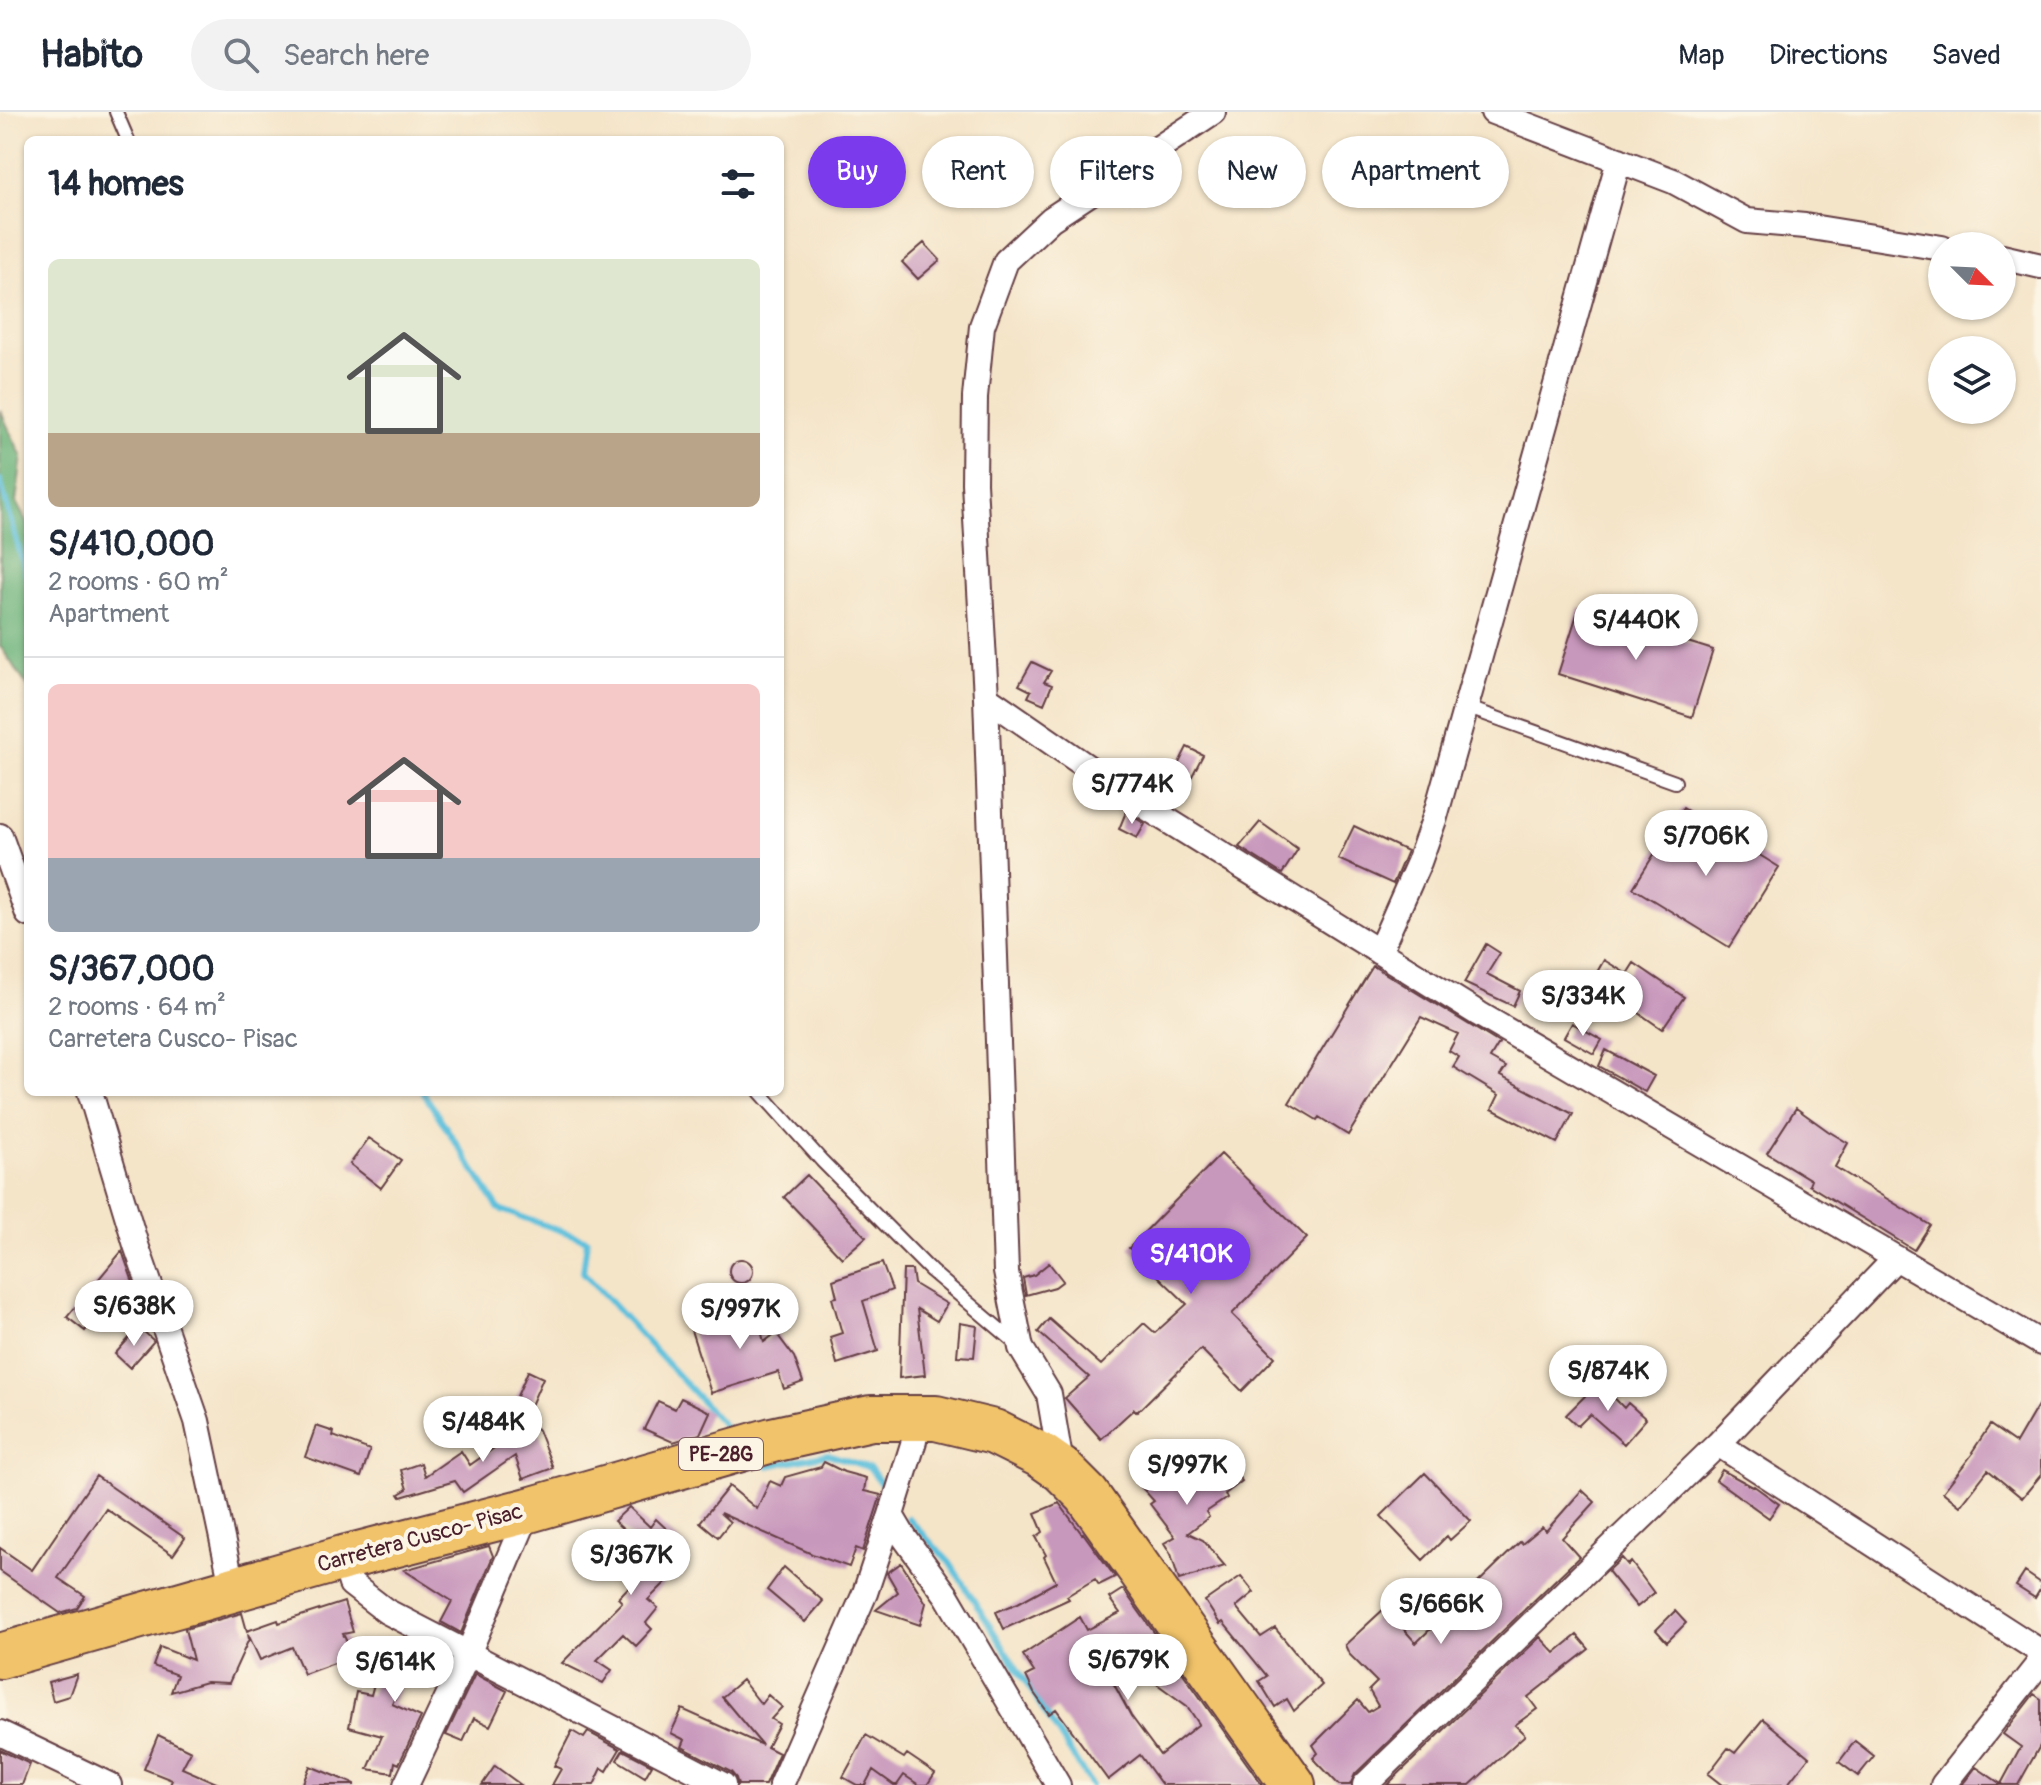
<!DOCTYPE html>
<html lang="en">
<head>
<meta charset="utf-8">
<style>
	body { margin:0; font-family:Pangolin,sans-serif; background:#f2f2f3; color:#1f2937; height:100vh; display:flex; flex-direction:column; font-size:30px; white-space:nowrap }
	* { box-sizing:border-box; margin:0 }
	p { font-size:26px; color:#747a83 }
	.icon { flex:none; width:44px; height:44px; fill:none; stroke:currentColor; stroke-width:2; stroke-linecap:round; stroke-linejoin:round }
	.map { position:relative; flex:1; overflow:hidden }
	.details { position:absolute; left:24px; top:24px; width:760px; height:960px; display:flex; flex-direction:column; background:#fff; border-radius:12px; box-shadow:0 2px 6px #0004 }
	.details>* { flex:none }
	.guide { position:absolute; left:808px; top:24px; width:760px; height:72px; display:flex; gap:16px }
	.needle { width:52px; rotate:114deg }
	.fabs { position:absolute; left:1928px; top:120px; display:grid; gap:16px }
	.fabs a { display:grid; place-items:center; width:88px; height:88px; border-radius:50%; background:#fff; box-shadow:0 2px 6px #0004; font-size:40px }
	.price { position:absolute; translate:-50% -68px; padding:0 18px; border-radius:28px; background:#fff; color:#222; font-size:26px; line-height:52px; filter:drop-shadow(0 2px 4px #0008) }
	.price::after { content:''; position:absolute; left:50%; top:48px; width:24px; height:18px; margin-left:-12px; background:inherit; clip-path:polygon(0 0,100% 0,50% 100%) }
	.price.selected { background:#7c3aed; color:#fff }
	ul { padding:0; list-style:none }
	li { display:grid; align-content:center; gap:16px; height:424px; padding:0 24px }
	li+li { border-top:2px solid #e0e1e3 }
	li span { display:grid; place-items:center; height:248px; border-radius:12px; color:#555 }
	li>.icon { margin-inline-start:auto }
	span .icon { width:144px; height:144px; fill:#fffc; stroke-width:1 }
	li b { font-size:34px }
	h2 { display:flex; justify-content:space-between; align-items:center; height:96px; padding:0 24px; font-size:34px }
	.chip { padding:0 28px; border-radius:36px; background:#fff; box-shadow:0 2px 6px #0004; font-size:28px; line-height:72px }
	.chip.selected { background:#7c3aed; color:#fff }
	header { display:flex; align-items:center; gap:48px; box-sizing:border-box; height:112px; padding:0 40px; background:#fff; border-bottom:2px solid #e0e1e3 }
	header strong { font-size:38px }
	nav { display:flex; gap:44px; margin-inline-start:auto; font-size:28px }
	.search { width:560px; height:72px; background:#f2f2f3; display:flex; align-items:center; gap:20px; box-sizing:border-box; padding:0 28px; border-radius:44px; color:#747a83; font-size:30px }
	.map>svg:first-child { display:block }
	.forest { fill:#68b178; stroke:#596852; stroke-width:2 }
	.lines { fill:none; stroke-linecap:round; stroke-linejoin:round }
	.stream { stroke:#5dc0dc; stroke-width:6 }
	.building { fill:#c897bc }
	.lane-casing { stroke:#643d43; stroke-width:16 }
	.street-casing { stroke:#643d43; stroke-width:28 }
	.highway-casing { stroke:#643d43; stroke-width:48 }
	.lane { stroke:#fff; stroke-width:12 }
	.street { stroke:#fff; stroke-width:24 }
	.highway { stroke:#f1c36a; stroke-width:44 }
	.labels { text-anchor:middle; dominant-baseline:central; stroke-width:8; stroke-linejoin:round; paint-order:stroke }
	.shield { fill:#fcf5e5; stroke:#7f5f63; stroke-width:2 }
	.shield-label { font-size:20px; font-weight:bold; fill:#4a1f2b }
	.street-label { font-size:22px; fill:#4a1f2b; stroke:#fcf5e5 }
</style>
</head>
<body>
<header>
<strong>Habito</strong>
<div class="search"><svg class="icon" aria-label="search" viewBox="0 0 24 24"><circle cx="10" cy="10" r="6"/><path d="M15 15l6 6"/></svg>Search here</div>
<nav><a>Map</a><a>Directions</a><a>Saved</a></nav>
</header>
<div class="map">
<svg width="2041" height="1673" viewBox="0 0 2041 1673">
	<rect width="100%" height="100%" fill="#fcf5e5"/>
	<filter id="ink" filterUnits="userSpaceOnUse"><feTurbulence type="fractalNoise" baseFrequency=".0125" numOctaves="2"/><feDisplacementMap in="SourceGraphic" scale="16" xChannelSelector="R" yChannelSelector="G"/><feConvolveMatrix kernelMatrix="1 2 1 2 8 2 1 2 1" color-interpolation-filters="sRGB"/></filter>
	<filter id="wash" filterUnits="userSpaceOnUse"><feTurbulence type="fractalNoise" baseFrequency=".006" numOctaves="4" result="noise"/><feDisplacementMap in="SourceGraphic" scale="32" xChannelSelector="R" yChannelSelector="G"/><feGaussianBlur stdDeviation="1.8" result="paint"/><feColorMatrix in="noise" values="0 0 0 0 0 0 0 0 0 0 0 0 0 0 0 0 0 1.4 0 .05"/><feComposite in="paint" operator="in"/></filter>
	<g filter="url(#wash)">
		<rect width="100%" height="100%" fill="#f4e4c8"/>
		<path class="forest" d="M0,298L22,345L16,390L28,413V575L0,534Z"/>
		<g class="lines">
			<path class="stream" d="M0,368L28,470
				M423,980L499,1097L587,1128L583,1160L727,1317
				M768,1354L828,1342L870,1356L888,1382
				M908,1406L950,1451L1091,1673"/>
		</g>
		<g id="blocks">
			<path class="building" d="M924,131L940,148L918,167L902,150Z
				M1579,496L1713,538L1692,605L1558,562Z
				M1032,550L1051,559L1044,570L1052,573L1044,592L1028,585L1031,579L1019,573Z
				M1187,635L1203,643L1191,666L1176,657Z
				M1683,696L1779,755L1729,835L1633,776Z
				M1126,700L1145,712L1137,726L1119,717Z
				M1260,710L1298,737L1282,762L1239,735Z
				M1354,714L1407,739L1393,772L1338,747Z
				M1486,832L1500,841L1487,862L1520,879L1513,894L1464,871Z
				M1604,848L1627,862L1634,851L1684,885L1662,917L1606,878L1596,897L1581,888Z
				M1373,854L1499,931L1490,946L1506,955L1500,964L1573,1002L1557,1031L1492,997L1499,983L1453,955L1459,945L1449,939L1458,922L1421,905L1348,1023L1319,1005L1317,1008L1289,991Z
				M1572,911L1602,928L1594,942L1564,925Z
				M1606,938L1654,964L1645,980L1599,954Z
				M1796,996L1828,1019L1848,1031L1835,1055L1930,1113L1914,1138L1809,1073L1811,1068L1767,1041Z
				M369,1026L401,1048L381,1076L350,1052Z
				M1221,1042L1307,1126L1232,1202L1275,1245L1242,1279L1201,1237L1137,1300L1134,1297L1101,1327L1065,1286L1089,1265L1038,1220L1049,1207L1101,1253L1144,1211L1155,1221L1187,1192L1129,1136Z
				M807,1063L866,1125L842,1146L784,1085Z
				M122,1139L141,1193L135,1205L107,1193L85,1219L67,1205Z
				M729 1159a12 12 0 1 1 24 0a12 12 0 1 1-24 0Z
				M882,1151L892,1178L863,1189L878,1239L837,1252L830,1225L842,1221L832,1186L837,1185L833,1168Z
				M1049,1151L1063,1169L1055,1175L1026,1183L1023,1166L1034,1163Z
				M903,1158H912L914,1172L947,1192L937,1209L917,1197L925,1263L899,1266Z
				M710,1182L718,1209L721,1208L722,1211L757,1202L764,1230L776,1221L794,1245L803,1270L784,1277L778,1260L711,1281L691,1218L702,1214L694,1187Z
				M960,1211L977,1214L974,1245L957,1244Z
				M139,1215L154,1229L130,1256L115,1242Z
				M528,1259L543,1266L522,1314L507,1307Z
				M1599,1270L1624,1296L1628,1291L1646,1307L1624,1332L1590,1302L1578,1314L1566,1303Z
				M681,1286L710,1300L700,1322L673,1330L644,1317L658,1289L675,1297Z
				M2041,1288V1363L2022,1386L1988,1358L1960,1394L1943,1380L1973,1341L1972,1340L1990,1313L2016,1331Z
				M531,1310L538,1318L553,1356L523,1367L515,1344L463,1380L455,1369L401,1385L399,1382L407,1377L401,1358L421,1351L425,1364L461,1339L470,1353Z
				M316,1314L334,1320L333,1324L370,1338L361,1365L305,1345Z
				M1177,1333L1205,1364L1225,1349L1242,1369L1225,1382L1227,1386L1206,1400L1209,1405L1188,1421L1203,1428L1225,1454L1179,1468L1171,1442L1164,1431L1175,1425L1150,1392L1154,1389L1137,1370Z
				M824,1350L844,1360L866,1366L864,1379L881,1383L863,1439L856,1436L849,1455L812,1442L720,1401L730,1410L718,1425L700,1410L729,1374L757,1397L770,1369L781,1374L785,1365L821,1355Z
				M1722,1358L1753,1375L1754,1374L1779,1392L1769,1406L1716,1368Z
				M1425,1361L1471,1409L1450,1428L1447,1424L1423,1448L1381,1404Z
				M96,1364L185,1426L173,1443L106,1397L58,1466L85,1484L77,1496L60,1501L0,1459V1436L32,1458Z
				M1582,1378L1595,1390L1562,1426L1579,1445L1355,1662L1350,1673H1339L1313,1646L1318,1641L1313,1633L1358,1588L1368,1600L1378,1594L1369,1578L1377,1570L1349,1542L1345,1533L1385,1496L1416,1531L1520,1430L1522,1432L1542,1415L1546,1419Z
				M1059,1391L1082,1422L1083,1421L1115,1465L1099,1473L1095,1467L1067,1484L1069,1487L1004,1517L996,1500L1018,1491L1056,1470L1044,1445L1046,1443L1036,1425L1043,1420L1035,1401Z
				M629,1395L650,1415L656,1407L688,1437L667,1460L671,1465L648,1488L658,1496L646,1511L652,1517L636,1534L623,1522L597,1548L612,1558L603,1571L562,1551L622,1490L618,1486L656,1447L614,1409Z
				M489,1434L493,1444L461,1521L441,1510L452,1489L404,1458Z
				M1622,1446L1628,1453L1631,1450L1654,1481L1637,1495L1608,1459Z
				M901,1451L926,1491L920,1513L876,1498L898,1480L887,1461Z
				M784,1455L823,1489L805,1510L767,1478Z
				M2025,1460L2041,1471V1476L2035,1486L2016,1474Z
				M1241,1464L1254,1480L1236,1495L1261,1525L1275,1516L1322,1573L1294,1599L1287,1587L1275,1595L1259,1569L1267,1564L1223,1510L1220,1512L1205,1489Z
				M1123,1477L1160,1529L1109,1563L1131,1604L1160,1643L1199,1612L1187,1594L1150,1567L1165,1536L1262,1673H1162L1140,1643L1108,1668L1056,1597L1049,1602L1034,1581L1026,1564L1034,1560L1023,1543L1080,1505L1087,1518L1120,1501L1109,1486Z
				M344,1490L353,1520L343,1522L354,1544L304,1562L292,1535L260,1548L248,1522L249,1527L229,1571L206,1570L171,1580L177,1563L153,1554L160,1535L193,1548L185,1517L242,1501L247,1519L278,1508L279,1511Z
				M1675,1499L1686,1511L1667,1530L1656,1518Z
				M1577,1523L1589,1537L1528,1585L1537,1597L1515,1613L1525,1623L1470,1673H1387L1540,1525L1555,1541Z
				M405,1526L448,1548L436,1576L406,1563L392,1592L421,1605L399,1652L395,1650L393,1661L368,1657L382,1624L349,1615L356,1580L371,1583L380,1550L385,1573Z
				M77,1562L69,1584L53,1589L48,1570Z
				M475,1562L507,1579L490,1614L474,1606L463,1630L446,1623Z
				M742,1568L761,1592L768,1583L782,1595L771,1607L779,1612L767,1635L779,1641L765,1673H738L736,1666L731,1660L682,1635L685,1628L671,1621L682,1597L762,1633L722,1585Z
				M2034,1582L2041,1587V1632L2018,1673H1962L1976,1655L2001,1672L2021,1635L2003,1622Z
				M1763,1607L1809,1645L1787,1673H1722L1708,1662L1728,1636L1735,1641Z
				M572,1619L584,1626L588,1620L620,1637L607,1659L602,1656L594,1673H552L561,1657L554,1654Z
				M158,1623L191,1639L182,1656L221,1673H170L172,1668L144,1657Z
				M866,1623L904,1646L907,1642L935,1661L927,1673H919L904,1663L897,1673H894L873,1658L865,1673H857L843,1665Z
				M1855,1629L1874,1644L1858,1664L1839,1650Z
				M0,1638L30,1652L22,1673H0Z
				M623,1638L652,1653L645,1665L617,1648Z
				M310,1654L354,1672V1673H302Z
				M495,1654L521,1673H482Z"/>
		</g>
	</g>
	<g filter="url(#ink)">
		<use href="#blocks" fill-opacity="0" stroke="#643d43" stroke-width="2"/>
		<g class="lines">
			<defs>
				<path id="lane" d="M116,0L128,28
					M1466,595L1675,670
					M760,980L822,1049L931,1159L1017,1232"/>
				<path id="street" d="M1493,0L1673,69L1747,109L1805,114L1942,136
					M2002,145L2041,154
					M986,585L974,371L975,285L982,214L1006,149L1051,107L1213,0
					M0,724L28,802
					M1379,840L1419,750L1435,705L1619,48
					M90,980L136,1133L197,1309L233,1478
					M1718,1332L1896,1146
					M1062,1358L1049,1282L1021,1236L1006,1160L986,585L1138,690L1479,902L2041,1231
					M891,1403L904,1425L947,1484L1058,1673
					M343,1446L351,1472L386,1499L723,1673
					M0,1621L109,1673
					M406,1673L468,1542L529,1398
					M781,1673L865,1481L891,1403L914,1329L915,1305
					M1365,1673L1718,1332L2041,1540
					M1943,1673L2041,1549"/>
				<path id="highway" d="M0,1544L343,1446L529,1398L772,1328L871,1306H936L994,1320L1042,1344L1062,1358L1087,1383L1293,1673"/>
			</defs>
			<use href="#lane" class="lane-casing"/>
			<use href="#street" class="street-casing"/>
			<use href="#highway" class="highway-casing"/>
			<use href="#lane" class="lane"/>
			<use href="#street" class="street"/>
			<use href="#highway" class="highway"/>
		</g>
	</g>
	<g class="labels">
		<rect class="shield" x="679" y="1326" width="84" height="32" rx="6"/>
		<g class="shield-label">
			<text x="721" y="1342">PE-28G</text>
		</g>
		<g class="street-label">
			<text transform="translate(420 1426) rotate(-15)">Carretera Cusco- Pisac</text>
		</g>
	</g>
</svg>
<div class="fabs">
<a><svg class="needle" viewBox="-14 -14 28 28"><path d="M0-13l5 13h-10z" fill="#e53935"/><path d="M0 13l5-13h-10z" fill="#747a83"/></svg></a>
<a><svg class="icon" aria-label="layers" viewBox="0 0 24 24"><path d="M12 4l9 5-9 5-9-5zM3 14l9 5 9-5"/></svg></a>
</div>
<b class="price" style="left:1636px;top:550px">S/440K</b>
<b class="price" style="left:1132px;top:714px">S/774K</b>
<b class="price" style="left:1706px;top:766px">S/706K</b>
<b class="price" style="left:1583px;top:926px">S/334K</b>
<b class="price selected" style="left:1191px;top:1184px">S/410K</b>
<b class="price" style="left:134px;top:1236px">S/638K</b>
<b class="price" style="left:740px;top:1239px">S/997K</b>
<b class="price" style="left:1608px;top:1301px">S/874K</b>
<b class="price" style="left:483px;top:1352px">S/484K</b>
<b class="price" style="left:1187px;top:1395px">S/997K</b>
<b class="price" style="left:631px;top:1485px">S/367K</b>
<b class="price" style="left:1441px;top:1534px">S/666K</b>
<b class="price" style="left:1128px;top:1590px">S/679K</b>
<b class="price" style="left:395px;top:1592px">S/614K</b>
<div class="guide">
<a class="chip selected">Buy</a>
<a class="chip">Rent</a>
<a class="chip">Filters</a>
<a class="chip">New</a>
<a class="chip">Apartment</a>
</div>
<section class="details">
<h2>14 homes<svg class="icon" aria-label="filters" viewBox="0 0 24 24"><path d="M4 7h16M4 17h16"/><circle cx="9" cy="7" r="2"/><circle cx="15" cy="17" r="2"/></svg></h2>
<ul>
<li><span style="background:linear-gradient(#dfe7d0 70%,#b9a48a 0)"><svg class="icon" aria-label="home" viewBox="0 0 24 24"><path d="M3 11l9-7 9 7M6 9v11h12V9"/></svg></span><div><b>S/410,000</b><p>2 rooms · 60 m²</p><p>Apartment</p></div></li>
<li><span style="background:linear-gradient(#f6c9c9 70%,#9aa5b1 0)"><svg class="icon" aria-label="home" viewBox="0 0 24 24"><path d="M3 11l9-7 9 7M6 9v11h12V9"/></svg></span><div><b>S/367,000</b><p>2 rooms · 64 m²</p><p>Carretera Cusco- Pisac</p></div></li>
</ul>
</section>
</div>
</body>
</html>
